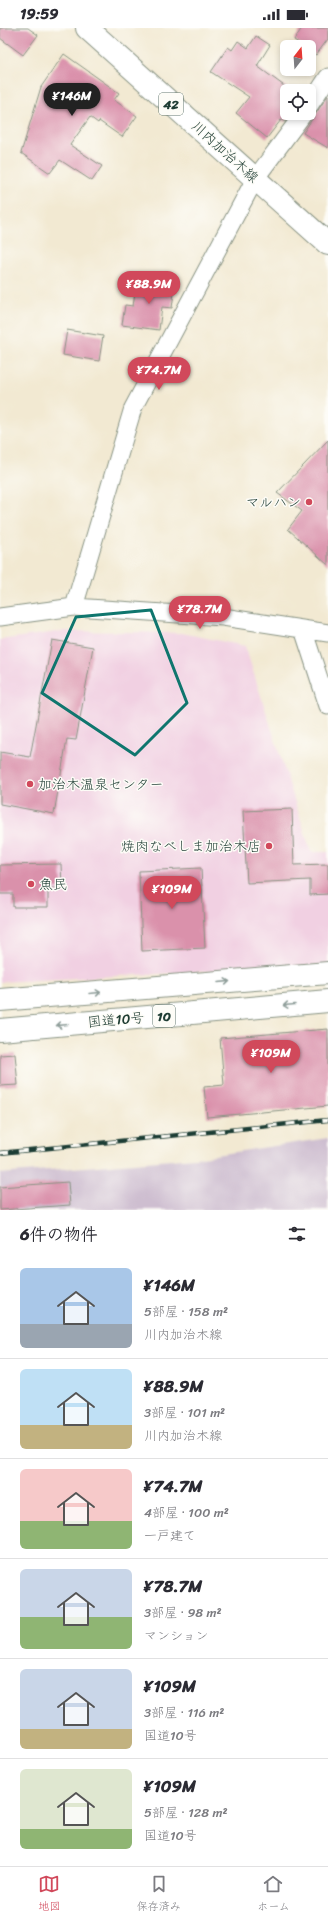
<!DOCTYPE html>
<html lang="ja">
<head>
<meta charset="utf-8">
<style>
	body { margin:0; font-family:Sriracha,"Klee One",sans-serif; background:#f2f2f3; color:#2b2b33; height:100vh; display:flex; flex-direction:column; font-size:15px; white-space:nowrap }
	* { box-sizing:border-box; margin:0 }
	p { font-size:13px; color:#7c7c81 }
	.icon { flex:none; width:22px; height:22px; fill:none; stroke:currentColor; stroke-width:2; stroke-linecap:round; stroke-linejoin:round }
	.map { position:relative; height:1182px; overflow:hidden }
	.details { display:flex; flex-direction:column; background:#fff; flex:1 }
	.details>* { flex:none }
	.needle { width:26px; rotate:17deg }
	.buttons { position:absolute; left:280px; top:12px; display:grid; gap:8px }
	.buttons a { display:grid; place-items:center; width:36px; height:36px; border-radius:6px; background:#fff; box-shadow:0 2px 6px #0003; font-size:20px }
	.price { position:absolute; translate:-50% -34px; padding:0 9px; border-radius:14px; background:#d1495b; color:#fff; font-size:13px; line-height:26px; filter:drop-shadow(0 1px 2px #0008) }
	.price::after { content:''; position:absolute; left:50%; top:24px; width:12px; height:9px; margin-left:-6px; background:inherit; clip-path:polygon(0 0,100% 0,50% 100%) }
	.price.current { background:#222; color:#fff }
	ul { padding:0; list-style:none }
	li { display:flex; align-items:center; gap:12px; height:100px; padding:0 20px }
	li+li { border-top:1px solid #e1e1e2 }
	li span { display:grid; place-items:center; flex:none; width:112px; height:80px; border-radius:6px; color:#555 }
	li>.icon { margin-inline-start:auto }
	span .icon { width:48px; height:48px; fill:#fffc; stroke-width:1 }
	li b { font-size:17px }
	h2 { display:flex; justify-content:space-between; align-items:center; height:48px; padding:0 20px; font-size:17px }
	.status { display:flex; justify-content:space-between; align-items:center; height:28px; padding:0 20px; background:#fff; direction:ltr }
	.status svg { height:11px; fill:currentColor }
	.tabs { display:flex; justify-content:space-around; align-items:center; height:56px; border-top:1px solid #e1e1e2; background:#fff; font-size:11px; color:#7c7c81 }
	.tabs a { display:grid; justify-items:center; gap:2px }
	.tabs .current { color:#d1495b }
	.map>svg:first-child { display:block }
	.built { fill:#f1d0e2 }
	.industrial { fill:#cebed0 }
	.building { fill:#da91ab }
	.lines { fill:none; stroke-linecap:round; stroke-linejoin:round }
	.street-casing { stroke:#889383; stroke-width:19 }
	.primary-casing { stroke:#889383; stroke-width:24 }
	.highway-casing { stroke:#889383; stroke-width:24 }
	.street { stroke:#fff; stroke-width:17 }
	.primary { stroke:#fff; stroke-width:22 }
	.highway { stroke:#fff; stroke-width:22 }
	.rail-casing { stroke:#1f3d34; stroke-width:4.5 }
	.rail { stroke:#fdfcf7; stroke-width:3; stroke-dasharray:9; stroke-linecap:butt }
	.oneway { stroke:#8f9e9a }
	.marked { fill:none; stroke:#0f766e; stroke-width:3; stroke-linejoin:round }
	.poi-dot { fill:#d1495b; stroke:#fdfcf7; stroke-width:1.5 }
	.labels { text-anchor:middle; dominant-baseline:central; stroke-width:3; stroke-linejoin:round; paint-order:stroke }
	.shield { fill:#fdfcf7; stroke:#62766e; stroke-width:1 }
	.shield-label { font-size:13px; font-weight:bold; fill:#1f3d34 }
	.street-label { font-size:14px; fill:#1f3d34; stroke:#fdfcf7 }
	.poi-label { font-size:14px; fill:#1f3d34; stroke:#fdfcf7; text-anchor:end }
</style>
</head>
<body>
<div class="status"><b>19:59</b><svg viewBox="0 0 49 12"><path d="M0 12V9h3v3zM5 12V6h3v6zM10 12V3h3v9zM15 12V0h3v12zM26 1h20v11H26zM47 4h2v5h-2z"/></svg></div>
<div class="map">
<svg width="328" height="1182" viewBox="0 0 328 1182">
	<rect width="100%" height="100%" fill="#fdfcf7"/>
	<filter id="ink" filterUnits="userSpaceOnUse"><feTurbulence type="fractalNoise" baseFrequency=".025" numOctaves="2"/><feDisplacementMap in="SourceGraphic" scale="8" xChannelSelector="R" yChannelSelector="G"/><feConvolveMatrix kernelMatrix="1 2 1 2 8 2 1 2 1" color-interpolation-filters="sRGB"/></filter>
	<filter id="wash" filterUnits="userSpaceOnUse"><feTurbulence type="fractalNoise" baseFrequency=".012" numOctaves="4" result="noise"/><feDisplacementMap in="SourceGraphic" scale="16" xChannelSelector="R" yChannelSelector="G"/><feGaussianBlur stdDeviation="0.9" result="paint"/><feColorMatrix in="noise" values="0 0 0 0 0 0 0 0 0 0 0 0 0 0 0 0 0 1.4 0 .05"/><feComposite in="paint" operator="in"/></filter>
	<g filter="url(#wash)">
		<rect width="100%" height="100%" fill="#f2e9d2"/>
		<path class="built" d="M64,603L182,605L245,618L311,824H328V937L0,954V612Z"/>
		<path class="industrial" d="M328,1110V1182H0V1146L195,1130Z"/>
		<g id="blocks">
			<path class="building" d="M0,0H28L38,7L23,27L0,10Z
				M302,0H328V11L316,27L309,22V19H305L294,12Z
				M256,8L270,17L257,38L287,60V91L285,94L281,92L267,110L236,85L249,69L211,44L228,19L232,22L238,13L248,20Z
				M64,26L119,65L114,72L137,88L122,109L99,93L98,95L90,89L70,117L102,138L92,153L60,132L50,145L21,125L41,59Z
				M328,67V120L303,105Z
				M137,252L175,257L172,280L162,279L159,302L122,297L125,277L133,278Z
				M67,302L103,308L99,333L63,327Z
				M328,412V537L288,501L302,483L277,465Z
				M52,612L93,619L76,712L67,711L54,786L0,776V724L30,729Z
				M292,781L294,837L328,836V866L310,867V852L247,855L243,783Z
				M61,836L62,860H48V879H13V866H0V837Z
				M201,840L205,920L142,923L139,843Z
				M328,1001V1078L207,1089L204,1059L224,1057L220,1010Z
				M15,1026L18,1057L0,1058V1027Z
				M68,1154L70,1177L0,1182V1159Z"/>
		</g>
	</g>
	<g filter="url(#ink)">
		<use href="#blocks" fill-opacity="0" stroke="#889383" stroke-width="1"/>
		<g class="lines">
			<defs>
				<path id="street" d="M309,78L328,49
					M74,579L133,380L255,151L304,85
					M0,589L74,579L223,589L328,605
					M303,601L328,678"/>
				<path id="primary" d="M87,0L328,216"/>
				<path id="highway" d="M0,972L328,945
					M0,1002L328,973"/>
			</defs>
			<use href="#street" class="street-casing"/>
			<use href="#primary" class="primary-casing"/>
			<use href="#highway" class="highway-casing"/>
			<use href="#street" class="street"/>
			<use href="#primary" class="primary"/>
			<use href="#highway" class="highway"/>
			<defs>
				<path id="rail" d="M0,1125L328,1092"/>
			</defs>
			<use href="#rail" class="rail-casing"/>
			<use href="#rail" class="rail"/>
		</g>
		<defs><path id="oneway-shaft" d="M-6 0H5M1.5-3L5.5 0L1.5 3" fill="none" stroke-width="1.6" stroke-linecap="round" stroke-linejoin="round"/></defs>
		<g class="oneway">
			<use href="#oneway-shaft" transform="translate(224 954) rotate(-5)"/>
			<use href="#oneway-shaft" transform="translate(95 965) rotate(-5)"/>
			<use href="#oneway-shaft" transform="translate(289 977) rotate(175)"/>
			<use href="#oneway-shaft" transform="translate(62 997) rotate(175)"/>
		</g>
	</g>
	<path class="marked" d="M151,582L187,675L135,727L42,665L76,589Z"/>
	<g class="poi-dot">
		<circle cx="309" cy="474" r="4"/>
		<circle cx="30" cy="756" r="4"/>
		<circle cx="269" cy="818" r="4"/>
		<circle cx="31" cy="856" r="4"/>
	</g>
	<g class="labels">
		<g class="shield">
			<rect x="159" y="65" width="24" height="22" rx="3"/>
			<rect x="153" y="977" width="22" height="22" rx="3"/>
		</g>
		<g class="shield-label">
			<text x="171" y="76">42</text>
			<text x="164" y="988">10</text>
		</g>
		<g class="street-label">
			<text transform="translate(225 124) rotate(42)">川内加治木線</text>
			<text transform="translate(116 992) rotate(-5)">国道10号</text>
		</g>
		<g class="poi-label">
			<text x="301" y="474">マルハン</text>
			<text x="38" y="756" text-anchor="start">加治木温泉センター</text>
			<text x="261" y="818">焼肉なべしま加治木店</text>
			<text x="39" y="856" text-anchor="start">魚民</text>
		</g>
	</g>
</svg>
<div class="buttons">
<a><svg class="needle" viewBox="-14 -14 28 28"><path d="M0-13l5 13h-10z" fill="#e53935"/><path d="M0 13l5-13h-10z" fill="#7c7c81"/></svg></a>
<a><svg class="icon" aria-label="locate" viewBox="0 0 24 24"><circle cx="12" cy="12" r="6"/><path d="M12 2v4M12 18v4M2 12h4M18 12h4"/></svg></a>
</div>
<b class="price current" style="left:72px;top:89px">¥146M</b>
<b class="price" style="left:149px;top:277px">¥88.9M</b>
<b class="price" style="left:159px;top:363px">¥74.7M</b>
<b class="price" style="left:200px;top:602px">¥78.7M</b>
<b class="price" style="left:172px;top:882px">¥109M</b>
<b class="price" style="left:271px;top:1046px">¥109M</b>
</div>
<section class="details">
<h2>6件の物件<svg class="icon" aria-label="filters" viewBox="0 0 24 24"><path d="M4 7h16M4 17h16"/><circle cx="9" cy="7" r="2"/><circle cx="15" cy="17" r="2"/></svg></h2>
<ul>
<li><span style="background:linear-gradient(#a9c7e8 70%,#9aa5b1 0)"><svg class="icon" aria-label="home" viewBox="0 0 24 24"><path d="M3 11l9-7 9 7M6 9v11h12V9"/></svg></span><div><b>¥146M</b><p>5部屋 · 158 m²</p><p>川内加治木線</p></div></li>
<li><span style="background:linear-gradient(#bfe0f5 70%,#c2b280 0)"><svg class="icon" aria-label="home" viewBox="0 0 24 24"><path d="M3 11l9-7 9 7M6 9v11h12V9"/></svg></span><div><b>¥88.9M</b><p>3部屋 · 101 m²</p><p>川内加治木線</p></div></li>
<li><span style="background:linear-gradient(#f6c9c9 65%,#8fb573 0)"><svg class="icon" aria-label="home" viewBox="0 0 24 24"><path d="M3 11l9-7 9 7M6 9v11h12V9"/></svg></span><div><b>¥74.7M</b><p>4部屋 · 100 m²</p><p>一戸建て</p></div></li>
<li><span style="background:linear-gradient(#c9d6e8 60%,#8fb573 0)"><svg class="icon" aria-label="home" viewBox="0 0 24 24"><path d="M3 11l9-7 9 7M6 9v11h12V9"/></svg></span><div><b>¥78.7M</b><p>3部屋 · 98 m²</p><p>マンション</p></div></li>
<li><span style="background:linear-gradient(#c9d6e8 75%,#c2b280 0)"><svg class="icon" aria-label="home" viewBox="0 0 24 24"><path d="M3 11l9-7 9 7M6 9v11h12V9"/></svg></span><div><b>¥109M</b><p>3部屋 · 116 m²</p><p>国道10号</p></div></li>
<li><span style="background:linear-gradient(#dfe7d0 75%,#8fb573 0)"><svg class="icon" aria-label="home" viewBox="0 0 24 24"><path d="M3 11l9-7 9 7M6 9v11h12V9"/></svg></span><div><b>¥109M</b><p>5部屋 · 128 m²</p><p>国道10号</p></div></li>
</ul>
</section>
<nav class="tabs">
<a class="current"><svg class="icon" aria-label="map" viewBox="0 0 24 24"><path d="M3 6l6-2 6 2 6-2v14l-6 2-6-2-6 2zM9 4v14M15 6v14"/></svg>地図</a>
<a><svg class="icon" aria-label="saved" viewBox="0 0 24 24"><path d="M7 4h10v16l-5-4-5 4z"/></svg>保存済み</a>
<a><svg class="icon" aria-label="home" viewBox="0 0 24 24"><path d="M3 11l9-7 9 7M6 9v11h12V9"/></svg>ホーム</a>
</nav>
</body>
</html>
